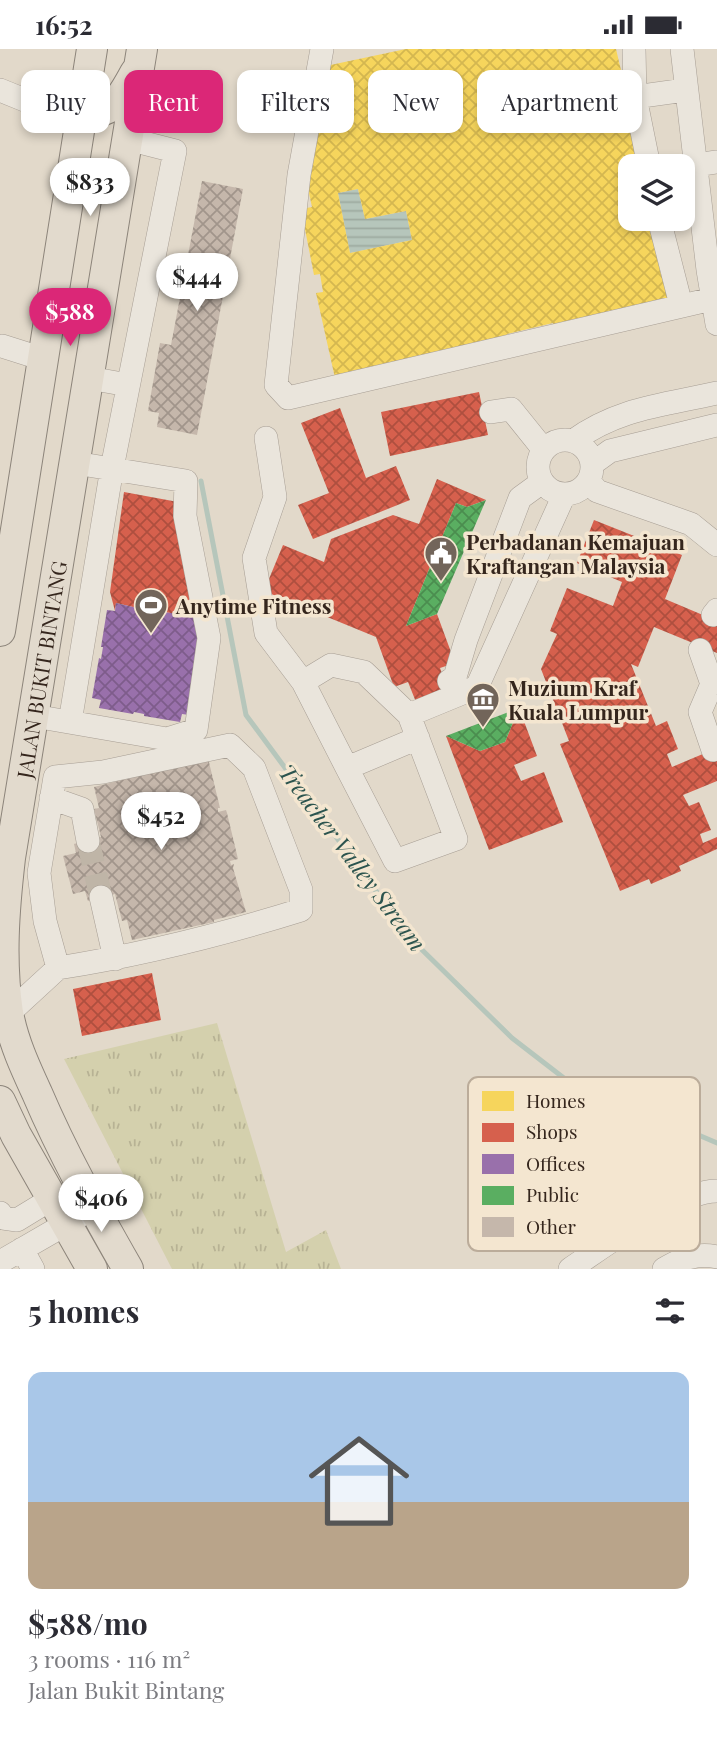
<!DOCTYPE html>
<html lang="en">
<head>
<meta charset="utf-8">
<style>
	body { margin:0; font-family:"Playfair Display",serif; background:#f7f7f7; color:#2b2b33; height:100vh; display:flex; flex-direction:column; font-size:26px; white-space:nowrap }
	* { box-sizing:border-box; margin:0 }
	p { font-size:23px; color:#7c7c81 }
	.icon { flex:none; width:38px; height:38px; fill:none; stroke:currentColor; stroke-width:2; stroke-linecap:round; stroke-linejoin:round }
	.map { position:relative; height:1220px; overflow:hidden }
	.details { display:flex; flex-direction:column; background:#fff; flex:1 }
	.details>* { flex:none }
	.hud { position:absolute; left:21px; top:21px; width:676px; height:63px; display:flex; gap:14px }
	.controls { position:absolute; left:618px; top:105px; display:grid; gap:14px }
	.controls a { display:grid; place-items:center; width:77px; height:77px; border-radius:14px; background:#fff; box-shadow:0 4px 10px #0003; font-size:35px }
	.price { position:absolute; translate:-50% -60px; padding:0 16px; border-radius:24px; background:#fff; color:#222; font-size:23px; line-height:46px; filter:drop-shadow(0 2px 4px #0008) }
	.price::after { content:''; position:absolute; left:50%; top:42px; width:21px; height:16px; margin-left:-10px; background:inherit; clip-path:polygon(0 0,100% 0,50% 100%) }
	.price.on { background:#db2777; color:#fff }
	ul { padding:0; list-style:none }
	li { display:grid; align-content:center; gap:14px; height:371px; padding:0 28px }
	li+li { border-top:2px solid #e1e1e2 }
	li span { display:grid; place-items:center; height:217px; border-radius:14px; color:#555 }
	li>.icon { margin-inline-start:auto }
	span .icon { width:126px; height:126px; fill:#fffc; stroke-width:1 }
	li b { font-size:30px }
	h2 { display:flex; justify-content:space-between; align-items:center; height:84px; padding:0 28px; font-size:30px }
	.pill { padding:0 24px; border-radius:14px; background:#fff; box-shadow:0 4px 10px #0003; font-size:24px; line-height:63px }
	.pill.on { background:#db2777; color:#fff }
	.status { display:flex; justify-content:space-between; align-items:center; height:49px; padding:0 35px; background:#fff; direction:ltr }
	.status svg { height:19px; fill:currentColor }
	.map>svg:first-child { display:block }
	.grass { fill:url(#grass-tufts) }
	.water { fill:url(#water-rules) }
	.homes { fill:url(#homes-cross-hatch); fill-rule:evenodd }
	.shops { fill:url(#shops-cross-hatch) }
	.offices { fill:url(#offices-cross-hatch) }
	.public { fill:url(#public-cross-hatch) }
	.lines { fill:none; stroke-linecap:round; stroke-linejoin:round }
	.stream { stroke:#b6c6bb; stroke-width:5 }
	.building { fill:url(#building-cross-hatch) }
	.minor-tunnel { stroke:#bfb5a7; stroke-width:23; stroke-dasharray:23 11; stroke-linecap:butt }
	.minor-casing { stroke:#a79e94; stroke-width:24 }
	.major-casing { stroke:#8c847a; stroke-width:32 }
	.minor { stroke:#eae5dc; stroke-width:23 }
	.major { stroke:#e2dacd; stroke-width:30 }
	.labels { text-anchor:middle; dominant-baseline:central; stroke-width:7; stroke-linejoin:round; paint-order:stroke }
	.poi-label { font-size:21px; font-weight:bold; fill:#35261d; stroke:#f4e6d0; text-anchor:start }
	.street-label { font-size:21px; fill:#35261d; stroke:#f4e6d0 }
	.water-label { font-size:23px; font-style:italic; fill:#2c544e; stroke:#f4e6d0 }
	.key { fill:#f4e6d0; stroke:#bbac9a; stroke-width:2 }
	.key-label { font-size:19px; fill:#35261d }
</style>
</head>
<body>
<div class="status"><b>16:52</b><svg viewBox="0 0 49 12"><path d="M0 12V9h3v3zM5 12V6h3v6zM10 12V3h3v9zM15 12V0h3v12zM26 1h20v11H26zM47 4h2v5h-2z"/></svg></div>
<div class="map">
<svg width="717" height="1220" viewBox="0 0 717 1220">
	<defs>
		<pattern id="grass-tufts" width="24" height="20" patternUnits="userSpaceOnUse" patternTransform="scale(1.75)"><rect width="24" height="20" fill="#d4d0ad"/><path d="M3 7l-1-3M5 7V3M7 7l1-3M15 17l-1-3M17 17v-4M19 17l1-3" fill="none" stroke="#b7b294"/></pattern>
		<pattern id="water-rules" width="6" height="5" patternUnits="userSpaceOnUse" patternTransform="scale(1.75)"><rect width="6" height="5" fill="#b6c6bb"/><path d="M0 2.5h6" fill="none" stroke="#9daaa0"/></pattern>
		<pattern id="homes-cross-hatch" width="8" height="8" patternUnits="userSpaceOnUse" patternTransform="scale(1.75)"><rect width="8" height="8" fill="#f6d55c"/><path d="M0 0l8 8M0 8l8-8" fill="none" stroke="#d4b750"/></pattern>
		<pattern id="shops-cross-hatch" width="8" height="8" patternUnits="userSpaceOnUse" patternTransform="scale(1.75)"><rect width="8" height="8" fill="#d6604d"/><path d="M0 0l8 8M0 8l8-8" fill="none" stroke="#ae4f3f"/></pattern>
		<pattern id="offices-cross-hatch" width="8" height="8" patternUnits="userSpaceOnUse" patternTransform="scale(1.75)"><rect width="8" height="8" fill="#9970ab"/><path d="M0 0l8 8M0 8l8-8" fill="none" stroke="#7e5c8b"/></pattern>
		<pattern id="public-cross-hatch" width="8" height="8" patternUnits="userSpaceOnUse" patternTransform="scale(1.75)"><rect width="8" height="8" fill="#5aae61"/><path d="M0 0l8 8M0 8l8-8" fill="none" stroke="#4b8d4f"/></pattern>
		<pattern id="building-cross-hatch" width="8" height="8" patternUnits="userSpaceOnUse" patternTransform="scale(1.75)"><rect width="8" height="8" fill="#c5b7ab"/><path d="M0 0l8 8M0 8l8-8" fill="none" stroke="#a1958b"/></pattern>
	</defs>
	<rect width="100%" height="100%" fill="#e2d9ca"/>
	<path class="grass" d="M217,974L286,1203L326,1181L341,1220H172L64,1010Z"/>
	<path class="water" d="M358,140L365,170L406,162L412,191L350,204L338,144Z"/>
	<path class="homes" d="M406,0H616L625,38L618,39L628,82L633,81L640,117H630V170H646L649,180L655,179L671,256L554,281L553,274L507,285L509,292L335,329L316,244L323,243L320,225L314,226L301,160L312,158L305,126L316,55L328,52L321,18ZM358,140L365,170L406,162L412,191L350,204L338,144Z"/>
	<path class="shops" d="M479,343L488,386L390,407L381,363Z
		M340,359L366,429L396,417L410,451L313,490L298,456L329,444L301,374Z
		M437,430L486,451L467,458L456,454L406,577L437,565L455,614L440,619L448,641L416,653L408,633L394,638L376,588L264,542L283,496L324,513L331,490L393,466L419,475Z
		M124,443L178,453L195,568L164,563L163,565L116,554L115,562L110,543Z
		M594,471L682,506L665,550L717,572V604L654,578L638,618L631,615L656,677L667,672L678,700L667,705L672,718L717,699V732L683,746L689,757L699,753L711,781L700,785L703,794L717,788V800L679,817L681,822L651,835L649,830L620,842L560,695L569,692L541,620L557,585L550,582L567,539L613,557L622,533L577,514Z
		M519,659L537,707L514,716L521,732L544,723L563,773L489,801L446,687L480,702L505,693Z
		M152,924L161,971L82,987L73,940Z"/>
	<path class="offices" d="M116,554L163,565L164,563L198,568L204,577L189,666L182,665L180,673L144,667V665L134,663L133,665L99,659L101,651L92,649L99,609L101,610L103,598H101L107,561L115,562Z"/>
	<path class="public" d="M486,451L437,565L406,577L456,454L467,458Z
		M519,659L505,693L480,702L446,687Z"/>
	<g class="lines">
		<path class="stream" d="M201,432L246,666L413,892L512,989L569,1033L663,1072
			M682,1079L717,1094"/>
	</g>
	<path class="building" d="M202,132L243,140L197,386L157,378L159,364L148,362L160,294L171,296Z
		M208,709L220,759H218V763L226,761L227,764L238,810L230,812L231,816L234,815L233,819L246,863L214,871V873L132,891L127,871L122,872L115,845L88,852L85,842L73,845L63,807L76,804L74,795L101,788L94,760L99,759L94,738L126,730L125,728Z"/>
	<g class="lines">
		<path class="minor-tunnel" d="M88,792L101,848"/>
		<defs>
			<path id="minor" d="M322,0L299,126L276,336L288,349L712,250
				M634,0L635,48L649,117
				M682,0L708,221L717,275
				M0,41L27,52L82,63
				M635,48L685,41
				M696,116L717,113
				M659,170L681,256
				M2,297L43,310
				M89,329L128,336
				M491,363L511,360L544,401
				M266,389L275,448L254,509L266,584L303,633L347,719
				M538 418a27 27 0 1 1 54 0a27 27 0 1 1-54 0Z
				M573,392C618,359 664,356 717,344
				M592,415L610,402L717,376
				M589,432L597,442L691,475L717,496
				M713,566L717,561
				M700,601L712,635L717,634
				M449,632L455,628L466,591L520,449L542,433
				M303,633L331,616L364,623L409,666L456,790L395,812L347,719L418,689
				M712,635L700,663L713,701
				M409,666L477,638L564,446
				M34,667L167,690L196,681L209,589L185,467L186,432L75,414
				M70,673L112,419L175,102L128,90
				M230,696L254,719L301,841V861C221,886 140,906 58,919L45,872L39,824L55,728L103,723Z
				M51,749L82,760L88,792
				M101,848L115,910
				M8,965L58,919
				M0,1164L3,1169L17,1171L53,1149
				M22,1200L33,1220
				M0,1213L78,1168
				M570,1220C605,1197 677,1142 717,1142
				M664,1220C680,1210 698,1203 717,1208"/>
			<g id="major">
				<path d="M82,63C114,66 121,49 135,24"/>
				<path d="M0,582L92,0"/>
				<path d="M0,1052L16,1086L92,1220"/>
				<path id="s1" d="M128,1220C95,1162 63,1105 37,1044C25,1018 13,992 8,964C0,912 4,861 10,809L142,0"/>
			</g>
		</defs>
		<use href="#minor" class="minor-casing"/>
		<use href="#major" class="major-casing"/>
		<use href="#minor" class="minor"/>
		<use href="#major" class="major"/>
	</g>
	<defs>
		<symbol id="civic-pin" viewBox="-11 -11 22 30"><path d="M0 17L-7.5 6A9.5 9.5 0 1 1 7.5 6Z" fill="#72655a" stroke="#f4e6d0"/><path d="M-.6-6.5H3V-4.5H.6V-3L4-1V1h2V6H-6V1h2V-1L-.6-3ZM-1.2 2.5V6h2.4V2.5Z" fill="#fff"/></symbol>
		<symbol id="stadium-pin" viewBox="-11 -11 22 30"><path d="M0 17L-7.5 6A9.5 9.5 0 1 1 7.5 6Z" fill="#72655a" stroke="#f4e6d0"/><path d="M0-5a6.5 5 0 1 0 0 10a6.5 5 0 1 0 0-10ZM-3.5-1.8h7v3.6h-7Z" fill="#fff"/></symbol>
		<symbol id="museum-pin" viewBox="-11 -11 22 30"><path d="M0 17L-7.5 6A9.5 9.5 0 1 1 7.5 6Z" fill="#72655a" stroke="#f4e6d0"/><path d="M0-6L6-3V-2H-6V-3ZM-5-1h2V3h-2ZM-1-1h2V3h-2ZM3-1h2V3H3ZM-6 4H6V6H-6Z" fill="#fff"/></symbol>
	</defs>
	<g fill-rule="evenodd">
		<use href="#civic-pin" x="422" y="485" width="38" height="52"/>
		<use href="#stadium-pin" x="132" y="537" width="38" height="52"/>
		<use href="#museum-pin" x="464" y="631" width="38" height="52"/>
	</g>
	<g class="labels">
		<g class="poi-label">
			<text x="466" y="492">Perbadanan Kemajuan<tspan x="466" dy="24">Kraftangan Malaysia</tspan></text>
			<text x="176" y="556">Anytime Fitness</text>
			<text x="508" y="638">Muzium Kraf<tspan x="508" dy="24">Kuala Lumpur</tspan></text>
		</g>
		<g class="street-label">
			<text stroke="none"><textPath href="#s1" startOffset="630">JALAN BUKIT BINTANG</textPath></text>
		</g>
		<g class="water-label">
			<text transform="translate(353 808) rotate(53)">Treacher Valley Stream</text>
		</g>
	</g>
	<rect x="468" y="1028" width="232" height="174" rx="10" class="key"/>
	<rect x="482" y="1042" width="32" height="20" fill="#f6d55c"/>
	<rect x="482" y="1074" width="32" height="19" fill="#d6604d"/>
	<rect x="482" y="1105" width="32" height="20" fill="#9970ab"/>
	<rect x="482" y="1137" width="32" height="19" fill="#5aae61"/>
	<rect x="482" y="1168" width="32" height="20" fill="#c5b7ab"/>
	<g class="key-label">
		<text x="526" y="1059">Homes</text>
		<text x="526" y="1090">Shops</text>
		<text x="526" y="1122">Offices</text>
		<text x="526" y="1153">Public</text>
		<text x="526" y="1185">Other</text>
	</g>
</svg>
<div class="controls">
<a><svg class="icon" aria-label="layers" viewBox="0 0 24 24"><path d="M12 4l9 5-9 5-9-5zM3 14l9 5 9-5"/></svg></a>
</div>
<b class="price" style="left:90px;top:169px">$833</b>
<b class="price" style="left:197px;top:264px">$444</b>
<b class="price on" style="left:70px;top:299px">$588</b>
<b class="price" style="left:161px;top:803px">$452</b>
<b class="price" style="left:101px;top:1185px">$406</b>
<div class="hud">
<a class="pill">Buy</a>
<a class="pill on">Rent</a>
<a class="pill">Filters</a>
<a class="pill">New</a>
<a class="pill">Apartment</a>
</div>
</div>
<section class="details">
<h2>5 homes<svg class="icon" aria-label="filters" viewBox="0 0 24 24"><path d="M4 7h16M4 17h16"/><circle cx="9" cy="7" r="2"/><circle cx="15" cy="17" r="2"/></svg></h2>
<ul>
<li><span style="background:linear-gradient(#a9c7e8 60%,#b9a48a 0)"><svg class="icon" aria-label="home" viewBox="0 0 24 24"><path d="M3 11l9-7 9 7M6 9v11h12V9"/></svg></span><div><b>$588/mo</b><p>3 rooms · 116 m²</p><p>Jalan Bukit Bintang</p></div></li>
</ul>
</section>
</body>
</html>
